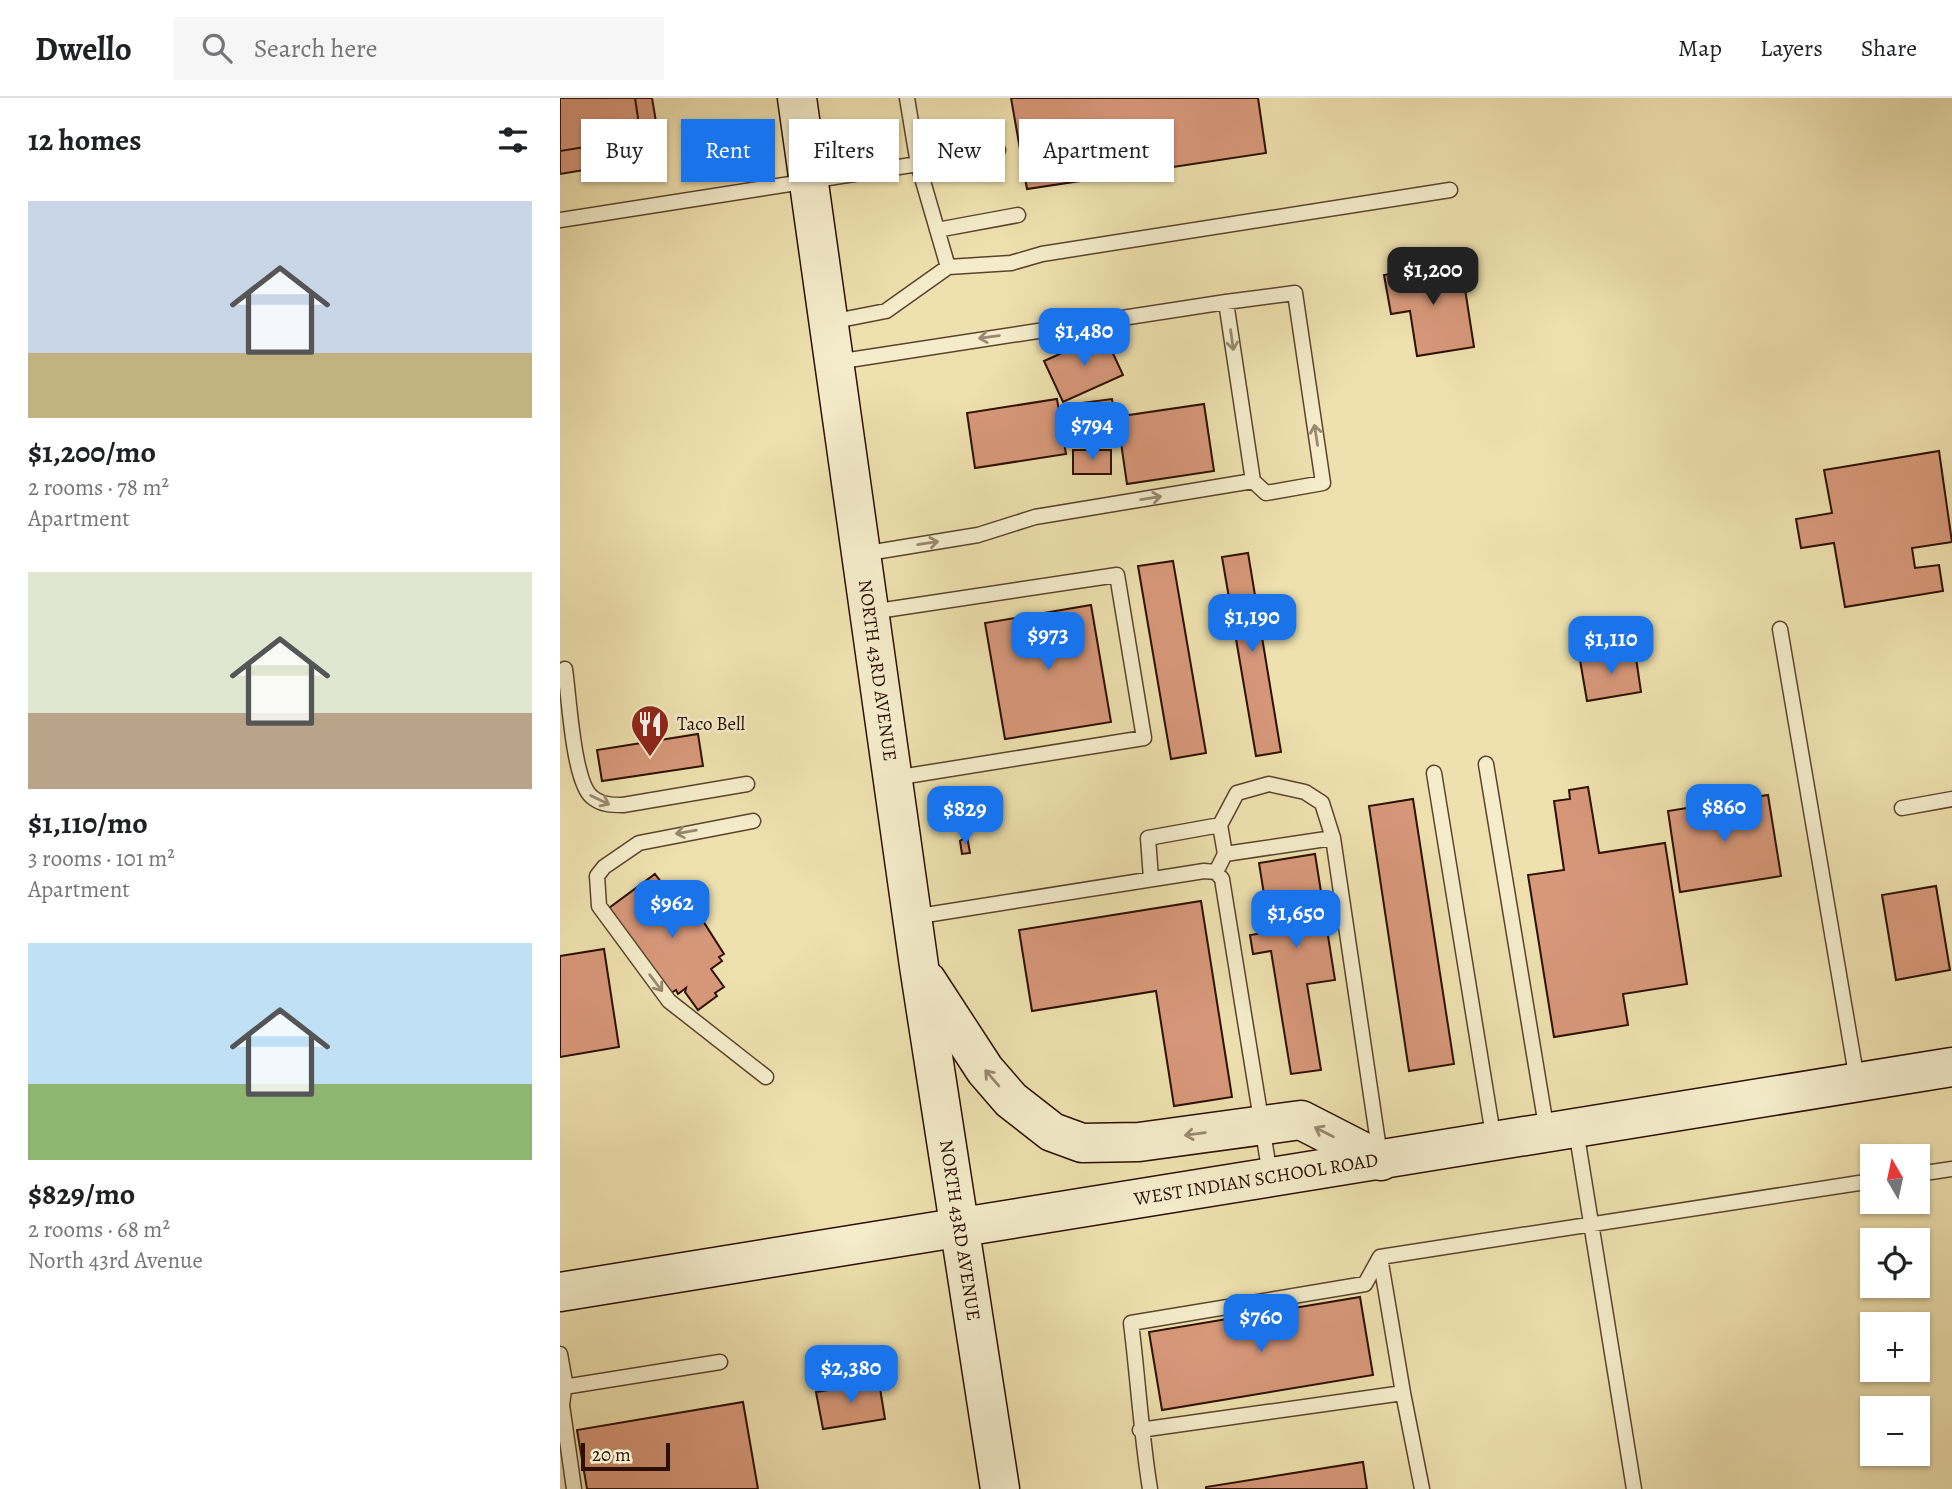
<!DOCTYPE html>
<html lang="en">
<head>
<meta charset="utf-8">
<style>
	body { margin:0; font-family:Alegreya,serif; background:#f6f6f6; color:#202124; height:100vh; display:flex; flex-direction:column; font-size:26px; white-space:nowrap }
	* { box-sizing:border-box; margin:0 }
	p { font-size:23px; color:#757577 }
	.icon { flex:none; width:38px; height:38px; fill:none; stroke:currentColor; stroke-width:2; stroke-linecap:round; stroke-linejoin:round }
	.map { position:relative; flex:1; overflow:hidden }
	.sheet { display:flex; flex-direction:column; background:#fff; width:560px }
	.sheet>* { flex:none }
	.top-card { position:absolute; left:21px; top:21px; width:665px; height:63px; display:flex; gap:14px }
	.needle { width:46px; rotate:351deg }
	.fabs { position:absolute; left:1300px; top:1046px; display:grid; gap:14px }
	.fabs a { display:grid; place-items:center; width:70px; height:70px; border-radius:0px; background:#fff; box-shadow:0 2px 5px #0004; font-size:35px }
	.scale { position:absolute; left:21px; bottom:18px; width:89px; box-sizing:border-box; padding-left:7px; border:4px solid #2c0f00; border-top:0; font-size:19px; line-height:24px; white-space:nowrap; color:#2c0f00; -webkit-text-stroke:5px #f4eccb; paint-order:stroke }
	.price { position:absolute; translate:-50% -60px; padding:0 16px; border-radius:14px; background:#1a73e8; color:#fff; font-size:23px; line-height:46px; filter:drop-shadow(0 2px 4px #0008) }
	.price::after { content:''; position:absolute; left:50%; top:42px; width:21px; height:16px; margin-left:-10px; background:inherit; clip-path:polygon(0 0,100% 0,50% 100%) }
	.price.active { background:#222; color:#fff }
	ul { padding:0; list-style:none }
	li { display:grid; align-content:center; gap:14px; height:371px; padding:0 28px }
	li span { display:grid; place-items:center; height:217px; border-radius:0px; color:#555 }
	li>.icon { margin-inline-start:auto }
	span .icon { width:126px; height:126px; fill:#fffc; stroke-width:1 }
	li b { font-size:30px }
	h2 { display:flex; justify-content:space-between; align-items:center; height:84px; padding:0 28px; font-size:30px }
	.pill { padding:0 24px; border-radius:0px; background:#fff; box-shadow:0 2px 5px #0004; font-size:24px; line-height:63px }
	.pill.active { background:#1a73e8; color:#fff }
	header { display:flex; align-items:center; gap:42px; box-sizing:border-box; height:98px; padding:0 35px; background:#fff; border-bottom:2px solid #e0e0e0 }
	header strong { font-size:33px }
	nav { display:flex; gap:38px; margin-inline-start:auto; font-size:24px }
	.search { width:490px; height:63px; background:#f6f6f6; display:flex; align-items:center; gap:18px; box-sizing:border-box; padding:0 24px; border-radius:0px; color:#757577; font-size:26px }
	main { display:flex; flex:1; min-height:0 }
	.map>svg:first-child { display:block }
	.building { fill:#d7987a; stroke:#2c0f00; stroke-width:2 }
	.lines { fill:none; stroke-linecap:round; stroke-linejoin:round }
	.lane-casing { stroke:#5c442c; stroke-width:17 }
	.secondary-casing { stroke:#2c0f00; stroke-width:41 }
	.lane { stroke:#f4eccb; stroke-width:14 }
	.secondary { stroke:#f4eccb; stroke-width:38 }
	.oneway { stroke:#9a8970 }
	.labels { text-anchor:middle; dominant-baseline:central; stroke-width:5; stroke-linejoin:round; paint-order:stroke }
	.street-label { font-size:19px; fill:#2c0f00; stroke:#f4eccb }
	.poi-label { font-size:19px; fill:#2c0f00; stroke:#f4eccb; text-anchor:start }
</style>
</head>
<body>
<header>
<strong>Dwello</strong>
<div class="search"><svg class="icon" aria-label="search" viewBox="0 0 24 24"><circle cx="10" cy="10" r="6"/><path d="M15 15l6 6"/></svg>Search here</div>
<nav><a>Map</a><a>Layers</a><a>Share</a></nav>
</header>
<main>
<section class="sheet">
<h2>12 homes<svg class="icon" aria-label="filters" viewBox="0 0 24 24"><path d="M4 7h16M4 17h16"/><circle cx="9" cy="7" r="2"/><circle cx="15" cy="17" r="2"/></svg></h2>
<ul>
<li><span style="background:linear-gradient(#c9d6e8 70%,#c2b280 0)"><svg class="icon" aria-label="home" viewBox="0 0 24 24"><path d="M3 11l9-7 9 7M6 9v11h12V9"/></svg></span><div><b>$1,200/mo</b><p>2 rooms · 78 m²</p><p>Apartment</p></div></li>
<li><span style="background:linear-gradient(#dfe7d0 65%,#b9a48a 0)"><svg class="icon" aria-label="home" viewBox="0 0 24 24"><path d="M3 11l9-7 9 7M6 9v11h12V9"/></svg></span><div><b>$1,110/mo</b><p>3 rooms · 101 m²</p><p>Apartment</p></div></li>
<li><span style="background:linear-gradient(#bfe0f5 65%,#8fb573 0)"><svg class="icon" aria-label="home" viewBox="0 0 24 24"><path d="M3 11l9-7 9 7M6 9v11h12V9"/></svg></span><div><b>$829/mo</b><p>2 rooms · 68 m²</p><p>North 43rd Avenue</p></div></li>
</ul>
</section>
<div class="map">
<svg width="1392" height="1391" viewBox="0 0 1392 1391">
	<rect width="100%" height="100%" fill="#eee1af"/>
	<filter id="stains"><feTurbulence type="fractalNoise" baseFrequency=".00286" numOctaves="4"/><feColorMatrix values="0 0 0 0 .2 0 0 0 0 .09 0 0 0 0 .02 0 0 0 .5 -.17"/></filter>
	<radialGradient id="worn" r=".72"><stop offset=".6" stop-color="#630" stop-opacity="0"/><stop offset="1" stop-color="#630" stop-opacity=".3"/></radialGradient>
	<path class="building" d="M0,0H75L81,40L0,53Z
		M75,0H92L102,59L0,76V53L81,40Z
		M451,0H698L706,55L467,91Z
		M901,165L914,249L857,258L850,213L831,216L824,177Z
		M544,236L563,277L503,304L484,263Z
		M497,301L506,356L415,370L407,315Z
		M552,301L555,319L644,306L654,373L567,386L560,338L519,344L513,306Z
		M513,352H551V376H513Z
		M1379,353L1392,444L1352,450L1355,470L1379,467L1383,493L1285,509L1274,445L1241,450L1236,421L1272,415L1264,372Z
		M688,455L721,654L696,658L662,459Z
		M613,463L646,655L611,661L578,468Z
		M531,507L551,624L445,641L425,525Z
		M1075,553L1081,594L1027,603L1020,562Z
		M138,636L143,668L42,683L37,652Z
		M1028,689L1039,755L1105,745L1127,886L1063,896L1068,927L994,939L968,777L1004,772L994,703L1010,701L1009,692Z
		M1208,697L1221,778L1120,794L1108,713Z
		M853,701L894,966L849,973L809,708Z
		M407,738L410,755L402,756L400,743Z
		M755,756L775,882L747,886L761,972L731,976L711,853L693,856L690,837L710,834L699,765Z
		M95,776L119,808L129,801L164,856L159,859L162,863L151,871L164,889L155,895L157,898L138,912L125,894L126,890L118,896L116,892L111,895L49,810Z
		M1376,788L1390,872L1336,882L1322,797Z
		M641,803L672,999L614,1008L596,893L472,913L459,832Z
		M44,851L59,949L0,959V858Z
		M800,1199L813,1277L602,1312L589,1234Z
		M319,1284L325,1321L263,1331L256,1294Z
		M183,1304L198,1391H27L17,1332Z
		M803,1364L807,1391H646V1389Z"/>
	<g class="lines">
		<defs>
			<path id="lane" d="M0,122L358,66L347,0
				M377,132L458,117
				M388,169L358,66L438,52
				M270,224L326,213L388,169L451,165L482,156L890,92
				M276,264L666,204
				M302,456L418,437L475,419L693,383L706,395L763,385L735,195L666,204L693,383
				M311,514L557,477L584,640L334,680
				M1220,531L1297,982
				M5,571C9,597 13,684 32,699C41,707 53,707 63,707L187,686
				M926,666L987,1034
				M874,675L934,1043
				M1342,710L1392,701
				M193,723L79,745L44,769L37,778L39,808L109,903L206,979
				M660,727L677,695L709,686L745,694L762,705L773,740
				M656,774L665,756L773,740L820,1058
				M591,781L588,740L660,727L665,756
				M353,819L644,773L656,774L662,781L710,1077
				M1016,1032L1074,1391
				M1358,1076L1392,1071
				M820,1159L1312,1083
				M0,1256L5,1284L10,1288L160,1264
				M5,1284L2,1307L14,1391
				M843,1295L862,1391
				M580,1332L843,1295L820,1159
				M590,1391C581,1336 578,1280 571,1225L805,1186L820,1159"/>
			<g id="secondary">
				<path id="s1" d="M237,0L359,868L440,1391"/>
				<path d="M367,883L425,972L451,1002L492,1034L522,1045L579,1044L741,1022L821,1063"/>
				<path id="s2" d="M0,1194L1392,969"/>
			</g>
		</defs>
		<use href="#lane" class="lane-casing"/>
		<use href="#secondary" class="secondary-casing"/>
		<use href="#lane" class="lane"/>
		<use href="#secondary" class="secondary"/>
	</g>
	<defs><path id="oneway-shaft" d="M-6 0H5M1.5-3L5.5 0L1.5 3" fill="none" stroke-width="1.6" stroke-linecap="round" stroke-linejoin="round" transform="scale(1.75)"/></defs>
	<g class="oneway">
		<use href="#oneway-shaft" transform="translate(429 239) rotate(172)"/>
		<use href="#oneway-shaft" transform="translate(672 242) rotate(82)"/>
		<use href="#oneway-shaft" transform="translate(756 337) rotate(-99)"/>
		<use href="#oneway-shaft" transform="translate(591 400) rotate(-9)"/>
		<use href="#oneway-shaft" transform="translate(368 445) rotate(-9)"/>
		<use href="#oneway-shaft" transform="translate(40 702) rotate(26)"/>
		<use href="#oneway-shaft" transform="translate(126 734) rotate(170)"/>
		<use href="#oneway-shaft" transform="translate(96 885) rotate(53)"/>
		<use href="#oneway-shaft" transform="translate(432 980) rotate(-131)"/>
		<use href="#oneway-shaft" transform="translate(764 1034) rotate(-153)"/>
		<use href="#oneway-shaft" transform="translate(635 1036) rotate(172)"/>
	</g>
	<defs>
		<symbol id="restaurant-pin" viewBox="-11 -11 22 30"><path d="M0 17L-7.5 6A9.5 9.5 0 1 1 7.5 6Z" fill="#8f2418" stroke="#f4eccb"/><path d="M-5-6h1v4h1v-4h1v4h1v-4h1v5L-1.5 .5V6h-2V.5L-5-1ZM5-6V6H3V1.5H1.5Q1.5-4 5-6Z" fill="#fff"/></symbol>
	</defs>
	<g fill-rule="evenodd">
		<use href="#restaurant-pin" x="68" y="604" width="44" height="60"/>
	</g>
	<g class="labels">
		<g class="street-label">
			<text stroke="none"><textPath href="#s1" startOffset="578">NORTH 43RD AVENUE</textPath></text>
			<text stroke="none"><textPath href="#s2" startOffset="705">WEST INDIAN SCHOOL ROAD</textPath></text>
			<text stroke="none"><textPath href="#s1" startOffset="1144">NORTH 43RD AVENUE</textPath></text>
		</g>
		<g class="poi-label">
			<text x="117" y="626">Taco Bell</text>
		</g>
	</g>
	<rect width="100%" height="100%" filter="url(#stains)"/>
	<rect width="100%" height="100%" fill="url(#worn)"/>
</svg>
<div class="fabs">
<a><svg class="needle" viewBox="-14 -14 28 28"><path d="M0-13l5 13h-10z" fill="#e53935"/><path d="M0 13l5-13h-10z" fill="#757577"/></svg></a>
<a><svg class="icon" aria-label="locate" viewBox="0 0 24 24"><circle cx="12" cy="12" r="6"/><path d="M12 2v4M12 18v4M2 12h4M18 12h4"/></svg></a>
<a>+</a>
<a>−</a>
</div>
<div class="scale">20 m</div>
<b class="price active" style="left:873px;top:209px">$1,200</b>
<b class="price" style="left:524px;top:270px">$1,480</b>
<b class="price" style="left:532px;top:364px">$794</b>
<b class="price" style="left:692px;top:556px">$1,190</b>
<b class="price" style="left:488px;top:574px">$973</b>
<b class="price" style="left:1051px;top:578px">$1,110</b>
<b class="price" style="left:1164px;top:746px">$860</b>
<b class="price" style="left:405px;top:748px">$829</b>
<b class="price" style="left:112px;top:842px">$962</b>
<b class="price" style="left:736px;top:852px">$1,650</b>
<b class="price" style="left:701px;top:1256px">$760</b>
<b class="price" style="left:291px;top:1307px">$2,380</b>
<div class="top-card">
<a class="pill">Buy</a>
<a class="pill active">Rent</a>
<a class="pill">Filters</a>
<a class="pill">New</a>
<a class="pill">Apartment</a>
</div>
</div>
</main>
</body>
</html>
